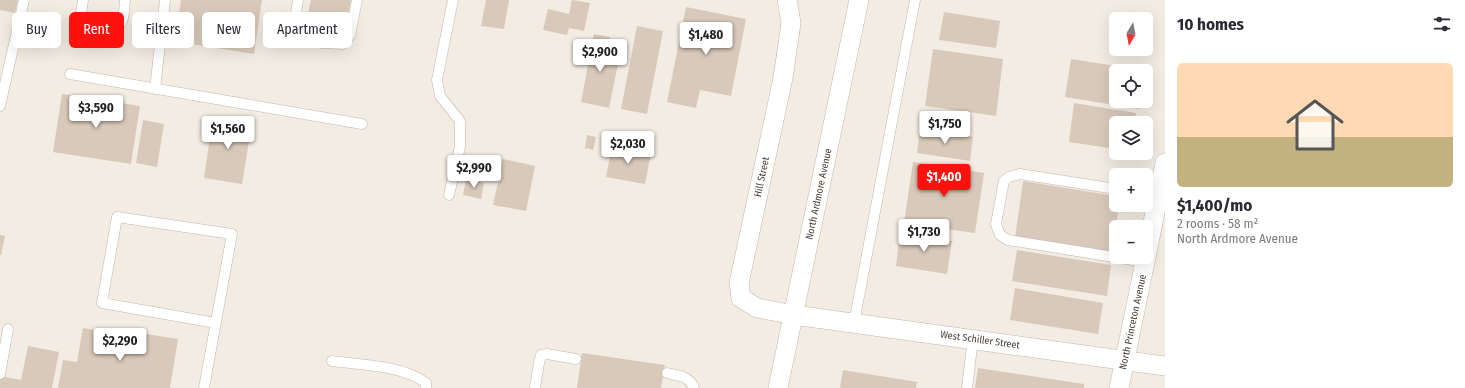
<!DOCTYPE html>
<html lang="en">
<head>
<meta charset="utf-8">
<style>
	body { margin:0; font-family:"Fira Sans Condensed",sans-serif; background:#f2f2f3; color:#2b2b33; height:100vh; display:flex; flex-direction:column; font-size:15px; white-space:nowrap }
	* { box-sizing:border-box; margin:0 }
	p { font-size:13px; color:#7c7c81 }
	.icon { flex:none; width:22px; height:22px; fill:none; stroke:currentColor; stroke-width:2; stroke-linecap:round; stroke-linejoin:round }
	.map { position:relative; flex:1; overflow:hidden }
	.side { display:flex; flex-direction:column; background:#fff; width:300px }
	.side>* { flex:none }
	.guide { position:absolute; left:12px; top:12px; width:380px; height:36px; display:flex; gap:8px }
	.needle { width:26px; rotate:190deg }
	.buttons { position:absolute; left:1109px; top:12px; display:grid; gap:8px }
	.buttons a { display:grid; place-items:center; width:44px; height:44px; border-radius:6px; background:#fff; box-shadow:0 4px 16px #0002; font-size:20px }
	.price { position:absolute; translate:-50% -34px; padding:0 9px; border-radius:4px; background:#fff; color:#222; font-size:13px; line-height:26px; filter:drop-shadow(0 1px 2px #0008) }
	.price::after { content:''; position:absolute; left:50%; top:24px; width:12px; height:9px; margin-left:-6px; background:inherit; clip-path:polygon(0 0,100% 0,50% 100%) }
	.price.active { background:#ff110e; color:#fff }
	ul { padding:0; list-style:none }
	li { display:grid; align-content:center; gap:8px; height:212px; padding:0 12px }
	li span { display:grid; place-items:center; height:124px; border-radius:6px; color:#555 }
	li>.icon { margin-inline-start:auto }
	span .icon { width:72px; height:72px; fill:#fffc; stroke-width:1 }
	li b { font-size:17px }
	h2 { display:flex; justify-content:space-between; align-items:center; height:48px; padding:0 12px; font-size:17px }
	.tag { padding:0 14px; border-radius:6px; background:#fff; box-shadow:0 4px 16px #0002; font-size:14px; line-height:36px }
	.tag.active { background:#ff110e; color:#fff }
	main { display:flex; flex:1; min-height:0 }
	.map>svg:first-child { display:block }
	.building { fill:#d9c9ba }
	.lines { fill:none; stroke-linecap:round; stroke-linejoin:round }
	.lane-casing { stroke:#c3b5a8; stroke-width:11 }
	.street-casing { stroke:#c3b5a8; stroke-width:20 }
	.lane { stroke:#fff; stroke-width:10 }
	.street { stroke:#fff; stroke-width:19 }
	.labels { text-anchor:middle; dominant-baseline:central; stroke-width:3.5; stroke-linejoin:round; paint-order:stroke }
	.street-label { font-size:10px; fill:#463c33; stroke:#fff }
</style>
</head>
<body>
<main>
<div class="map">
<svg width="1165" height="388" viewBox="0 0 1165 388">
	<rect width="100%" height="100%" fill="#f3ece3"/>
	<path class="building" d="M0,0H18L15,13L0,10Z
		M181,0H262L254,54L192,44L193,39L176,36Z
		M311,0H351L347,21L308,14Z
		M486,0H509L504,29L481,26Z
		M572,0L590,3L584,31L569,28L567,35L543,30L548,9L569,14Z
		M686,7L746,19L731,96L700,90L696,108L667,102Z
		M944,12L1000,21L996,48L939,40Z
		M637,26L663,31L647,114L621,109Z
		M594,34L610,37L607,51L620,54L609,108L581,102Z
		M933,49L1003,59L996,116L925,106Z
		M1071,59L1142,70L1116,71V101H1140L1139,109L1065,97Z
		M62,94L140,106L131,164L53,152Z
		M1074,103L1136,113L1134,123H1116V149L1069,142Z
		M213,117L252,123L242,184L204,178Z
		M143,120L164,124L157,167L136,163Z
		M920,129L973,137L970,161L917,153Z
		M587,135L596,137L593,150L587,148L585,149Z
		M612,146L651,153L645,184L606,177Z
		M503,159L535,166L526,211L493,205Z
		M913,162L984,173L975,233L904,223Z
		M466,179L484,183L481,199L463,195Z
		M1023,181L1116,196V205H1119L1112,253L1015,238Z
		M900,233L952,241L947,274L896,266Z
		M0,235L5,236L1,255H0Z
		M1017,250L1111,265L1107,296L1012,281Z
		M1015,288L1103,303L1098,334L1010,320Z
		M83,328L128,335L126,350L137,352L140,333L178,339L170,388H58L63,360L77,362Z
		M28,346L59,352L52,388H0V376L21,380Z
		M582,353L665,365L661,388H577Z
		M978,368L1084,384V388H975Z
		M843,370L917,382L916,388H840Z"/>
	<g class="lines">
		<defs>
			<path id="lane" d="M83,0L80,22L86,25L115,29C125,25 124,9 125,0
				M298,0L296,13L298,31L322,43L343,44L350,35L357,0
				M70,74L362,124
				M155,89L165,0
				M0,106L24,0
				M1116,189L1020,174L1009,177L1004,181L996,224L1000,235L1008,240L1145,262
				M449,195L460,147V121L440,96L437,80L453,0
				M854,323L915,0
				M332,361C360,365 403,365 426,383V388
				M667,373C678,376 690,376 694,388
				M0,374L8,329
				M204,388L232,234L117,217L102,303L216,323
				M535,388L539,363L541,355L547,354L576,359
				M967,388L973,339"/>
			<path id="street" d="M787,0L791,23L783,78L739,283L741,298L757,308L794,315L1165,366
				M1146,257L1165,163
				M778,388L859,0
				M1119,388L1146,257"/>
		</defs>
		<use href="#lane" class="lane-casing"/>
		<use href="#street" class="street-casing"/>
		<use href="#lane" class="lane"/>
		<use href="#street" class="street"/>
	</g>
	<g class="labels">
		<g class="street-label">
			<text transform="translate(762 177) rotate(-78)">Hill Street</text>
			<text transform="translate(819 194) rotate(-78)">North Ardmore Avenue</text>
			<text transform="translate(1133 322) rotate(-78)">North Princeton Avenue</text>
			<text transform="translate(980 340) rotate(8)">West Schiller Street</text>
		</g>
	</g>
</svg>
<div class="buttons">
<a><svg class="needle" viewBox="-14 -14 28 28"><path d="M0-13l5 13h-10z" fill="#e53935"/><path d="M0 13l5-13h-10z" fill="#7c7c81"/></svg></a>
<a><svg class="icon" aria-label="locate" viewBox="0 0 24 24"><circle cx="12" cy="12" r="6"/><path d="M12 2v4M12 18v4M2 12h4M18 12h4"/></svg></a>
<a><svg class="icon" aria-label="layers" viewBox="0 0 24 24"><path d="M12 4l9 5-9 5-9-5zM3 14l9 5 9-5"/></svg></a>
<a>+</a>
<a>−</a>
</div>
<b class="price" style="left:706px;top:56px">$1,480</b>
<b class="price" style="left:600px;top:73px">$2,900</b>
<b class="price" style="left:96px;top:129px">$3,590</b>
<b class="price" style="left:945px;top:145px">$1,750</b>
<b class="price" style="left:228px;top:150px">$1,560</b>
<b class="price" style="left:628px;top:165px">$2,030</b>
<b class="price" style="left:474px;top:189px">$2,990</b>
<b class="price active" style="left:944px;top:198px">$1,400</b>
<b class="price" style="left:924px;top:253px">$1,730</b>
<b class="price" style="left:120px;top:362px">$2,290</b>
<div class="guide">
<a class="tag">Buy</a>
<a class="tag active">Rent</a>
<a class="tag">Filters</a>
<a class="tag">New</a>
<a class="tag">Apartment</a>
</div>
</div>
<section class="side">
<h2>10 homes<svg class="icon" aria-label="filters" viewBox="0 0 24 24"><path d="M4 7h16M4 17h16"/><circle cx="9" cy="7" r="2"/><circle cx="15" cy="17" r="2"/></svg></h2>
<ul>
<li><span style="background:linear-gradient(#ffd9b3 60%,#c2b280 0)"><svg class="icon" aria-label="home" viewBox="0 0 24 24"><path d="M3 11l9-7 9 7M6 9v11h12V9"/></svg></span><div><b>$1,400/mo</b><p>2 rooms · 58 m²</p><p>North Ardmore Avenue</p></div></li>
</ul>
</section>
</main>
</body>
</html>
